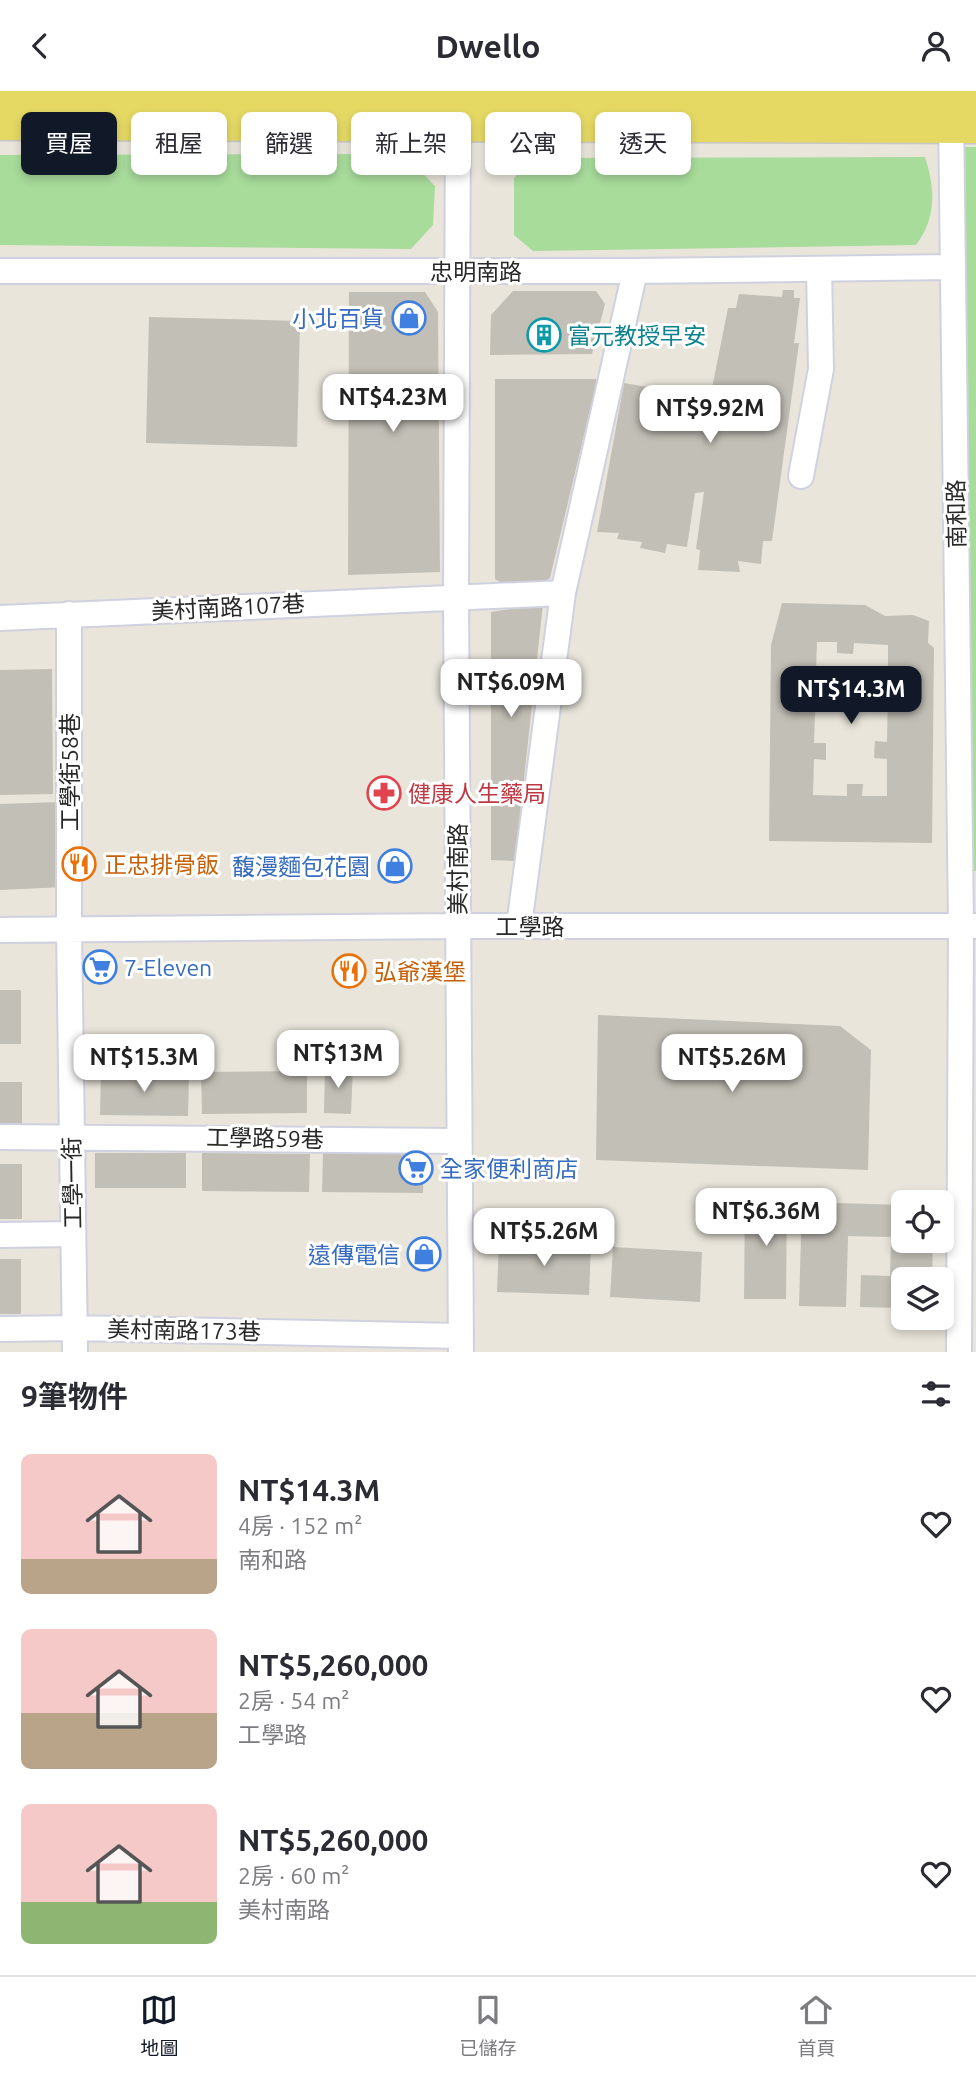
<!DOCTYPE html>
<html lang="zh-TW">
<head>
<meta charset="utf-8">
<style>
	body { margin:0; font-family:Ubuntu,"Noto Sans TC",sans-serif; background:#f2f2f3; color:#2b2b33; height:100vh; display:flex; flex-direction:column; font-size:26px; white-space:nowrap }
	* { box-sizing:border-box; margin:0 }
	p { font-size:23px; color:#7c7c81 }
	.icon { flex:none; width:38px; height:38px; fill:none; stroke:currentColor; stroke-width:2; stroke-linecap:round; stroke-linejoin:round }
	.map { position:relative; height:1261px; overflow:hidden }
	.sheet { display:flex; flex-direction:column; background:#fff; flex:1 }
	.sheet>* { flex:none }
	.top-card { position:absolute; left:21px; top:21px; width:934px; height:63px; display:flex; gap:14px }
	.buttons { position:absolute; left:891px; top:1099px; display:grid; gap:14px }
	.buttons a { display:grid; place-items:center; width:63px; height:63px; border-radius:10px; background:#fff; box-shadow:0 4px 10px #0003; font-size:35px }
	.price { position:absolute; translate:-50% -60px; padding:0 16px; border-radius:14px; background:#fff; color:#222; font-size:23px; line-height:46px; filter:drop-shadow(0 2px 4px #0008) }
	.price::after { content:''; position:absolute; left:50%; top:42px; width:21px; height:16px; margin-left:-10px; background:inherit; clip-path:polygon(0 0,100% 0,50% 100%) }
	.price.active { background:#111827; color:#fff }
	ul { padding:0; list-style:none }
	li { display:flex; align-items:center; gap:21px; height:175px; padding:0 21px }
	li span { display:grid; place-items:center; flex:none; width:196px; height:140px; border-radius:10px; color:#555 }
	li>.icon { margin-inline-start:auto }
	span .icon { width:84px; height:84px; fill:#fffc; stroke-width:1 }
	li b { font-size:30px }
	h2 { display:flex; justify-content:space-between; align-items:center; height:84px; padding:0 21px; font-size:30px }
	.tag { padding:0 24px; border-radius:10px; background:#fff; box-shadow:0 4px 10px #0003; font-size:24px; line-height:63px }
	.tag.active { background:#111827; color:#fff }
	header { display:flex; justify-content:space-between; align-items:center; height:91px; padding:0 21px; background:#fff; font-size:32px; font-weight:700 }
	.tab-bar { display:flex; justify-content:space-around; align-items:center; height:98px; border-top:2px solid #e1e1e2; background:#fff; font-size:19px; color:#7c7c81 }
	.tab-bar a { display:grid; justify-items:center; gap:4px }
	.tab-bar .active { color:#111827 }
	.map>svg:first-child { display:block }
	.green { fill:#a8dc9b }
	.building { fill:#c2bfb6; fill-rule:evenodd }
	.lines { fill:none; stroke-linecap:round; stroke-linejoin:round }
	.minor-casing { stroke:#d0d1e0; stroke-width:28 }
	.major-casing { stroke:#c7c7c7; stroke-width:35 }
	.minor { stroke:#fff; stroke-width:24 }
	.major { stroke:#e5d964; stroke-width:32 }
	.labels { text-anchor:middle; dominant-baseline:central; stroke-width:6; stroke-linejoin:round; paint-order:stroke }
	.street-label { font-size:23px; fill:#282828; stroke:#fff }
	.shop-label { font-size:23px; fill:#366cbe; stroke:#fff; text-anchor:end }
	.culture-label { font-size:23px; fill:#0d838f; stroke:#fff; text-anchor:start }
	.health-label { font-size:23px; fill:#be3a42; stroke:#fff; text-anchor:start }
	.food-label { font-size:23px; fill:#c56008; stroke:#fff; text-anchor:start }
</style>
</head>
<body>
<header><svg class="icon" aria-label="back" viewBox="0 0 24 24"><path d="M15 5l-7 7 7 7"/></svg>Dwello<svg class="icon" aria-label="person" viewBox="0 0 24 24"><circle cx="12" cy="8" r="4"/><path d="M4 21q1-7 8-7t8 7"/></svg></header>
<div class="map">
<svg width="976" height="1261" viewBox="0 0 976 1261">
	<rect width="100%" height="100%" fill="#e9e5db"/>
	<path class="green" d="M958,56H976V780L951,779Z
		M404,63L435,95L433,134L411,158L0,154V64Z
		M925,66C935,97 937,126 916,154L533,160L514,144V87L533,67Z"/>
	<path class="building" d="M783,199H794V207H800L794,252H799L772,450H763L761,473L738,470L740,481L698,479L700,459L696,458L704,401L695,402L687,456L667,453L665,462L640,457L642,451L617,448L619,442L597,441L624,292L710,307L728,217H736L739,203L782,206Z
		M513,200H596L605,213L592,263L490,264L491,224Z
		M349,201H425L438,221L440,481L348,484Z
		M149,226L300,230L297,356L146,352Z
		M495,288H596V316L589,323L550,487L535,496L507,495L495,488Z
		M782,512L865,514L885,525L913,524L929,530L928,552L934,557L932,752L769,750L771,554ZM817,551H837V562L853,563L854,552L888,554V579H873V593L888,594L887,651L875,650L874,667L887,668V705H862L863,693H847V705L813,704L814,668L826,669V652H814L816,594L828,595V580H816Z
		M543,513L515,770L491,769V521Z
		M52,578L53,703L0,704V579Z
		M61,711L65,796L0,799V713Z
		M0,899H21V953H0Z
		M598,924L840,935L871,959L868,1079L596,1069Z
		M325,975L353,976L351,1023L324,1022Z
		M307,980V1022L202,1023L201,981Z
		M101,981L189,982L188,1025L100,1024Z
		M0,991H22V1035H0Z
		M323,1061L424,1063L423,1102L322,1101Z
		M95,1062H186V1097H95Z
		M202,1062L310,1063L309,1101L202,1100Z
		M0,1073H22V1128H0Z
		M745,1106H787L786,1208H744Z
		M802,1111L903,1114V1150H933L932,1188H903V1217L860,1216L861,1184L890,1185L891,1146L848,1145L846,1216L799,1215Z
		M499,1150L591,1154L589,1204L497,1201Z
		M613,1156L702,1161L700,1211L610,1206Z
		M0,1168H21V1223H0Z"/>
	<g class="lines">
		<defs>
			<path id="minor" d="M458,19L456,506L461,1261
				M951,20L961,835L959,1261
				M0,180H635L953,176
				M801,385L821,278L819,178
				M69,523V838L75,1261
				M0,527L563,502
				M519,835L563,502L635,180
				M0,839L457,835H976
				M0,1046L458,1050
				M0,1144L73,1143
				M0,1238L74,1237L461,1245"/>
			<path id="major" d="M0,2L458,3L528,7L976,5
				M0,33L976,36"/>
		</defs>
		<use href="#minor" class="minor-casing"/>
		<use href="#major" class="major-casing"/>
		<use href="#minor" class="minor"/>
		<use href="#major" class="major"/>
	</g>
	<defs>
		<symbol id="shop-ring" viewBox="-11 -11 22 22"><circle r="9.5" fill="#fff" stroke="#3f7fe0" stroke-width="1.5"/><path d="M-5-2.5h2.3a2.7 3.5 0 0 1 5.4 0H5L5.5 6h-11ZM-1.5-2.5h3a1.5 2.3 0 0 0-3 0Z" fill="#3f7fe0"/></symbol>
		<symbol id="building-ring" viewBox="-11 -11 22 22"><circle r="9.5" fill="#fff" stroke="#0f9aa8" stroke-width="1.5"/><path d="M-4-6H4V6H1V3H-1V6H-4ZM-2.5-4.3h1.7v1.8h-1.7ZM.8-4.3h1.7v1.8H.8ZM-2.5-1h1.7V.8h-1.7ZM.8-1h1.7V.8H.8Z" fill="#0f9aa8"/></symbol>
		<symbol id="pharmacy-ring" viewBox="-11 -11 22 22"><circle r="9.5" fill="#fff" stroke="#e0444e" stroke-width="1.5"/><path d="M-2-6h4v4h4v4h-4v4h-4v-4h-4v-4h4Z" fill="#e0444e"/></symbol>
		<symbol id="restaurant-ring" viewBox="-11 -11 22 22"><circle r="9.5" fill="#fff" stroke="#e8710a" stroke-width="1.5"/><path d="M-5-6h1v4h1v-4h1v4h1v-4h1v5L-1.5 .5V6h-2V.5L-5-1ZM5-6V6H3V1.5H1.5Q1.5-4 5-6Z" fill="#e8710a"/></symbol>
		<symbol id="supermarket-ring" viewBox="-11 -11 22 22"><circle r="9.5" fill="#fff" stroke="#3f7fe0" stroke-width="1.5"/><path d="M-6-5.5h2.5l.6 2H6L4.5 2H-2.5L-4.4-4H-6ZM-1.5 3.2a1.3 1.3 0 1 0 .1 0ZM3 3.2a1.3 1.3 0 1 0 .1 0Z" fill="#3f7fe0"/></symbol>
	</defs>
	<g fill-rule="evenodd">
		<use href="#shop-ring" x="390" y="208" width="38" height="38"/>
		<use href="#building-ring" x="525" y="225" width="38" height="38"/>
		<use href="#pharmacy-ring" x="365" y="683" width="38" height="38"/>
		<use href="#restaurant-ring" x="60" y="754" width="38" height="38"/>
		<use href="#shop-ring" x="376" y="756" width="38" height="38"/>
		<use href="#supermarket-ring" x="81" y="857" width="38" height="38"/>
		<use href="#restaurant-ring" x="330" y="861" width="38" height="38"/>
		<use href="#supermarket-ring" x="397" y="1058" width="38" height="38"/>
		<use href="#shop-ring" x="405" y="1144" width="38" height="38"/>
	</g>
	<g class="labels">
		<g class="street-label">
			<text x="476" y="180">忠明南路</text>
			<text transform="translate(956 423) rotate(-91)">南和路</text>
			<text transform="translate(228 516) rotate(-3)">美村南路107巷</text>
			<text transform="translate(69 681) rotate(-90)">工學街58巷</text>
			<text transform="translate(457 778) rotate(-90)">美村南路</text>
			<text x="530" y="835">工學路</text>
			<text transform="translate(265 1047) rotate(1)">工學路59巷</text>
			<text transform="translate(72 1092) rotate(-91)">工學一街</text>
			<text transform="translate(184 1239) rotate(1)">美村南路173巷</text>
		</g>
		<g class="shop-label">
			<text x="384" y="227">小北百貨</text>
			<text x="370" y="775">馥漫麵包花園</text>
			<text x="124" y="876" text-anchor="start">7-Eleven</text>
			<text x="440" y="1077" text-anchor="start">全家便利商店</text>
			<text x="400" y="1163">遠傳電信</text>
		</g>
		<g class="culture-label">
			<text x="568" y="244">富元教授早安</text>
		</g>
		<g class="health-label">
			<text x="408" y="702">健康人生藥局</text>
		</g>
		<g class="food-label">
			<text x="104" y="773">正忠排骨飯</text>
			<text x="374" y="880">弘爺漢堡</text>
		</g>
	</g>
</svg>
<div class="buttons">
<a><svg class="icon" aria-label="locate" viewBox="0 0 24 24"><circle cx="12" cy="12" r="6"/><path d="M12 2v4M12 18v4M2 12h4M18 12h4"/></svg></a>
<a><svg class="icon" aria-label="layers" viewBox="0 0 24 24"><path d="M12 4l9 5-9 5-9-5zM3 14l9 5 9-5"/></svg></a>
</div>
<b class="price" style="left:393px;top:343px">NT$4.23M</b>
<b class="price" style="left:710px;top:354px">NT$9.92M</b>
<b class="price" style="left:511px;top:628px">NT$6.09M</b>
<b class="price active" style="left:851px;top:635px">NT$14.3M</b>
<b class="price" style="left:338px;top:999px">NT$13M</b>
<b class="price" style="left:144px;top:1003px">NT$15.3M</b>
<b class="price" style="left:732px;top:1003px">NT$5.26M</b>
<b class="price" style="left:766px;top:1157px">NT$6.36M</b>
<b class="price" style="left:544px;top:1177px">NT$5.26M</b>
<div class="top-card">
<a class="tag active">買屋</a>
<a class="tag">租屋</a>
<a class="tag">篩選</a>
<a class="tag">新上架</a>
<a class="tag">公寓</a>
<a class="tag">透天</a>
</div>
</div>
<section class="sheet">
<h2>9筆物件<svg class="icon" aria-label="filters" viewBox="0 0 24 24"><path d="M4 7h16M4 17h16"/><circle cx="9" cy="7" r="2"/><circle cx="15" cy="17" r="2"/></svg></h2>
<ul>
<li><span style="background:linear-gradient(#f6c9c9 75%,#b9a48a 0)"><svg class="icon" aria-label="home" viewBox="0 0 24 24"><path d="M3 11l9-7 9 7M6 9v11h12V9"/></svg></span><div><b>NT$14.3M</b><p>4房 · 152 m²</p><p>南和路</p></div><svg class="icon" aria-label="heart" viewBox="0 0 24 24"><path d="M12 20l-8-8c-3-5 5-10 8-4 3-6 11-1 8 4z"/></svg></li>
<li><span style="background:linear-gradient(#f6c9c9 60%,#b9a48a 0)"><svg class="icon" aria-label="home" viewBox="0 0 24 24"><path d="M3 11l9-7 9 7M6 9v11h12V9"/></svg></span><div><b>NT$5,260,000</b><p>2房 · 54 m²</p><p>工學路</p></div><svg class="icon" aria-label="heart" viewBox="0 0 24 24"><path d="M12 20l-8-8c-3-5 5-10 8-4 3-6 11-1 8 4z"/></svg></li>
<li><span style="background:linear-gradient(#f6c9c9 70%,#8fb573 0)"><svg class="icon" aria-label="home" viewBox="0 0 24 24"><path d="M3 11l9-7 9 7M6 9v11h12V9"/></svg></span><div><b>NT$5,260,000</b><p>2房 · 60 m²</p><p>美村南路</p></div><svg class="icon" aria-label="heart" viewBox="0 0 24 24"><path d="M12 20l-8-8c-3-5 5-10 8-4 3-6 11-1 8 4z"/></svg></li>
</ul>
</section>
<nav class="tab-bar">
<a class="active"><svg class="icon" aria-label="map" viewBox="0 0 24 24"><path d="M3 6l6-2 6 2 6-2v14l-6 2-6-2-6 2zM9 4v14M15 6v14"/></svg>地圖</a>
<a><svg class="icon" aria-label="saved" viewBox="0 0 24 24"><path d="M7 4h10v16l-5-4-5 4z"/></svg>已儲存</a>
<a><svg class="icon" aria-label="home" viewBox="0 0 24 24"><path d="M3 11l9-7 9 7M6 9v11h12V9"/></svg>首頁</a>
</nav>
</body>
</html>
